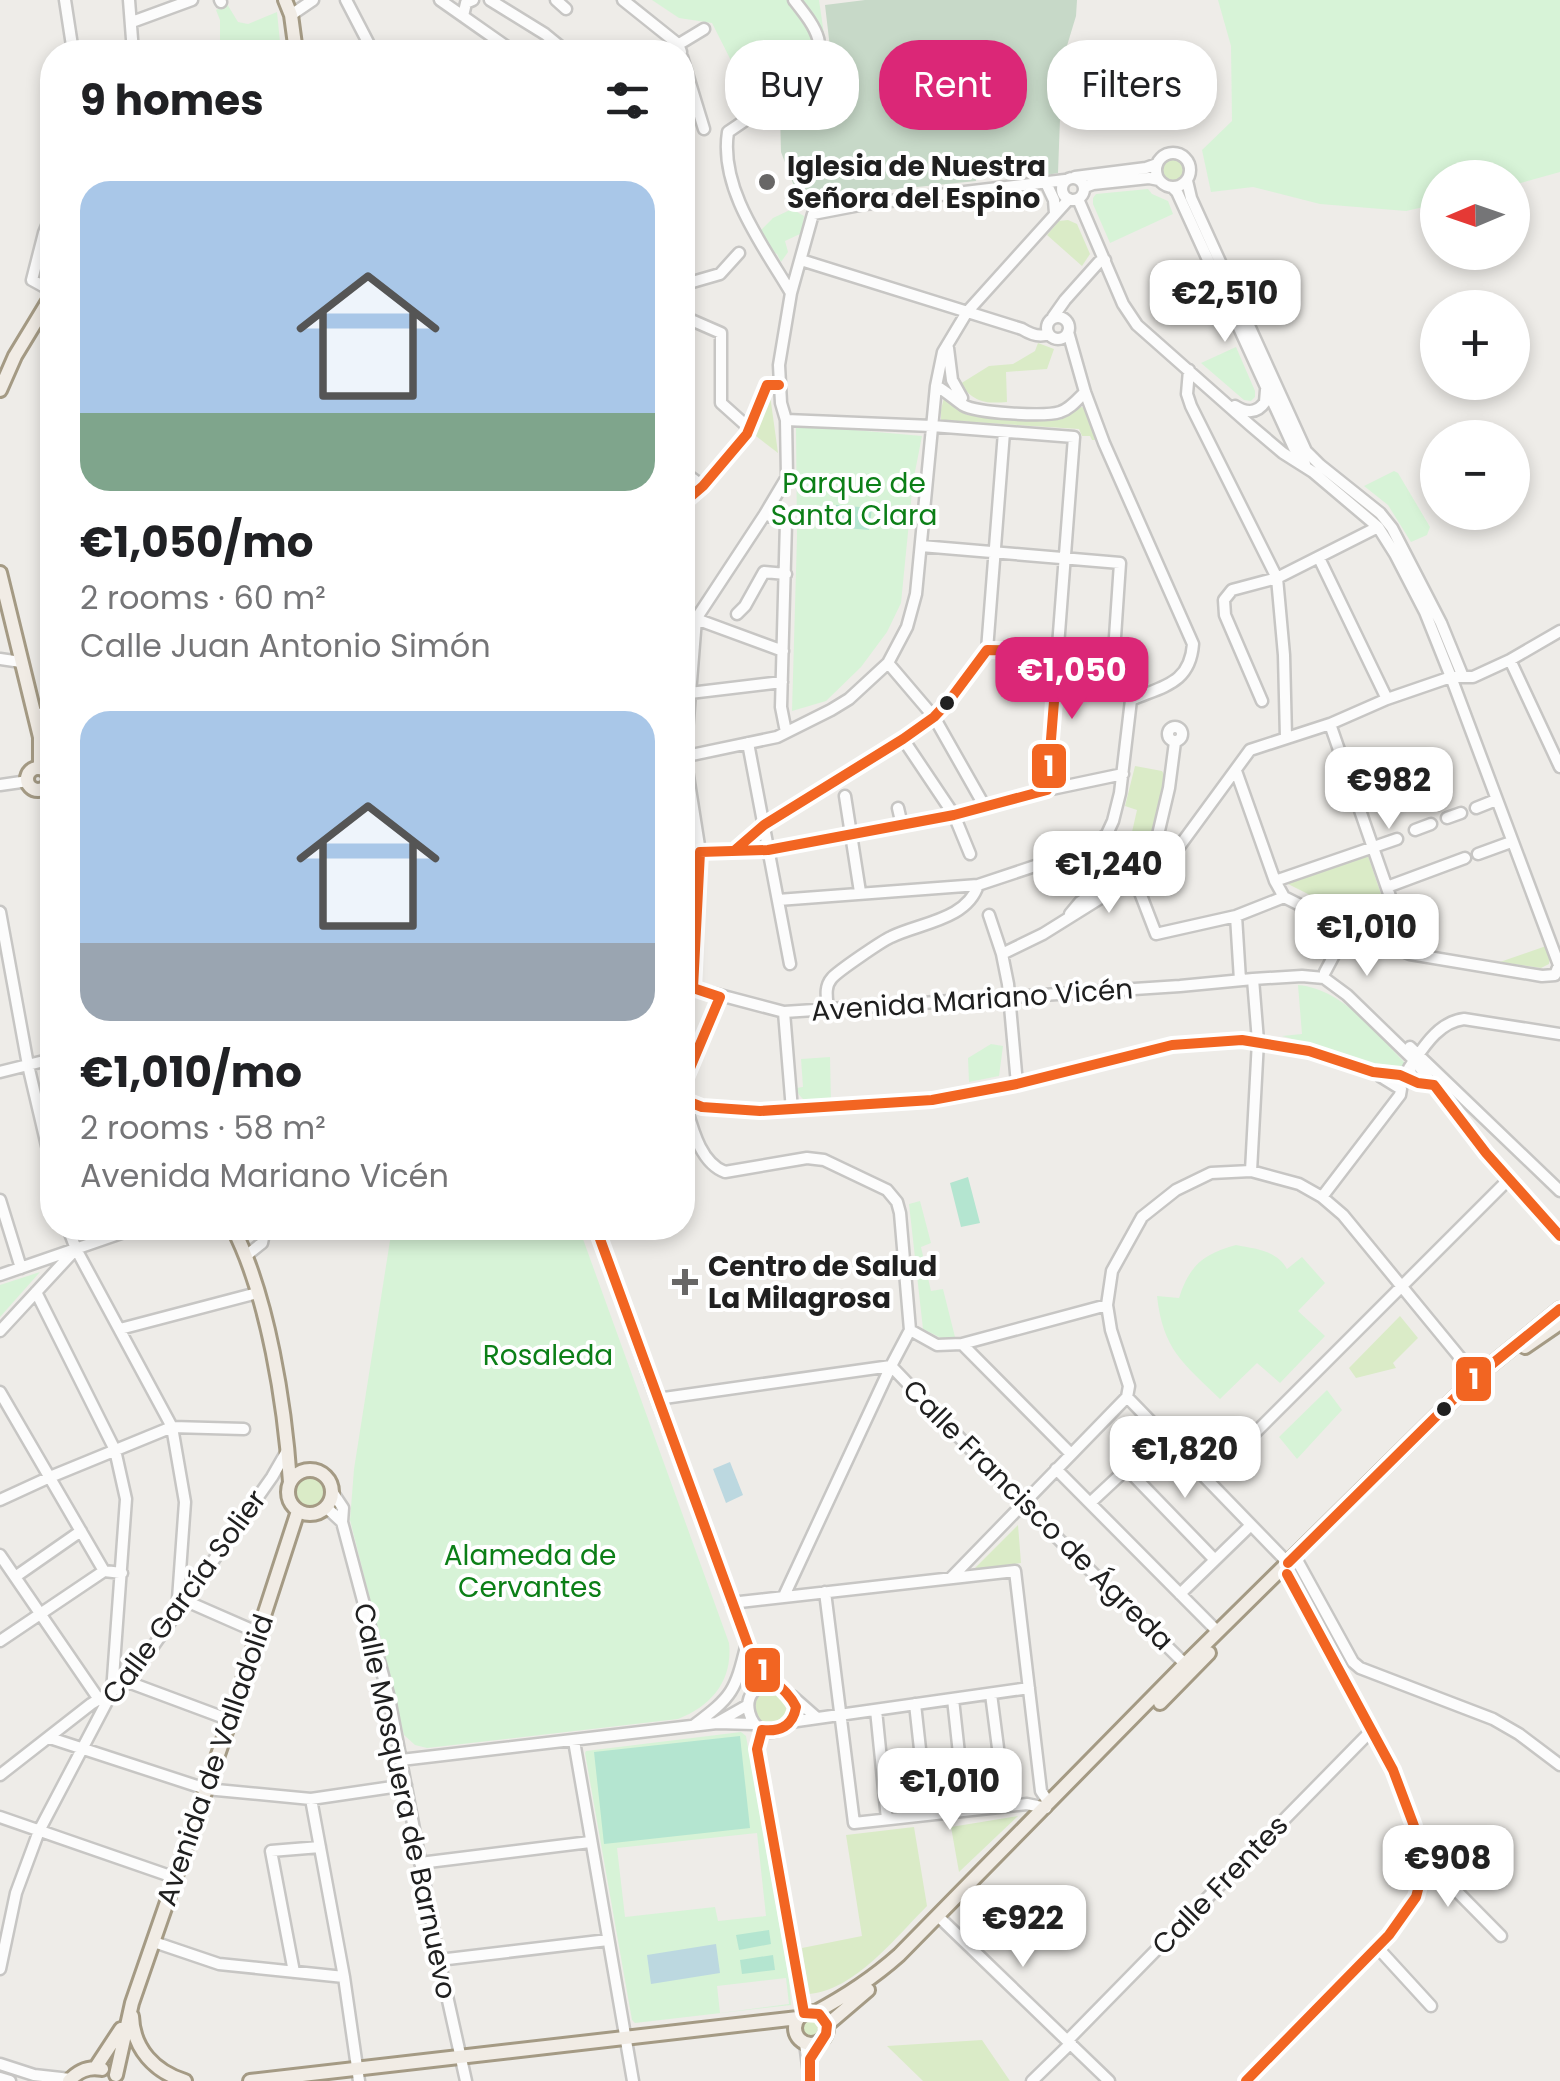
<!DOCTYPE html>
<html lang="en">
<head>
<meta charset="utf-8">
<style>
	body { margin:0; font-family:Poppins,sans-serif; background:#f2f2f2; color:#202124; height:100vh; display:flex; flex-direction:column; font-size:38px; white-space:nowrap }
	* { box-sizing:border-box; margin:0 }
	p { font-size:32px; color:#757577 }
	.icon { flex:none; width:55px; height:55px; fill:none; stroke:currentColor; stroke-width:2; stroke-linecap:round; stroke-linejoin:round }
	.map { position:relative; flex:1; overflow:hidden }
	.details { position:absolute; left:40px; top:40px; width:655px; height:1200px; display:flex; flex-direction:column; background:#fff; border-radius:40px; box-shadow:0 5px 15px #0003 }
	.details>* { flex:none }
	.guide { position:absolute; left:725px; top:40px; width:685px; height:90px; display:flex; gap:20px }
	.needle { width:65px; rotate:268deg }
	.controls { position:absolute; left:1420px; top:160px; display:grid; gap:20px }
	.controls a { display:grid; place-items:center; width:110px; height:110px; border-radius:50%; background:#fff; box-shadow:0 5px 15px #0003; font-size:50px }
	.price { position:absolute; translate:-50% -85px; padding:0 22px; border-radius:20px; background:#fff; color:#222; font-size:32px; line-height:65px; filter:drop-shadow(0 2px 5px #0008) }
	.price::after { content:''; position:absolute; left:50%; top:60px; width:30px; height:22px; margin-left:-15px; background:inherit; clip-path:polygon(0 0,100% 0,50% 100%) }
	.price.current { background:#db2777; color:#fff }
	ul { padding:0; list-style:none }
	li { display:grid; align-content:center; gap:20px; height:530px; padding:0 40px }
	li span { display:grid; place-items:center; height:310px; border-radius:30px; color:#555 }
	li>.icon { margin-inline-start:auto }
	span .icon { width:180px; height:180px; fill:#fffc; stroke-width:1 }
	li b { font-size:42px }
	h2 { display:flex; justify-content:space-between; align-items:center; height:120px; padding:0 40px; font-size:42px }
	.chip { padding:0 35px; border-radius:40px; background:#fff; box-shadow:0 5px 15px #0003; font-size:35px; line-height:90px }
	.chip.current { background:#db2777; color:#fff }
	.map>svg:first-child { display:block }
	.grass { fill:#daebc7 }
	.cemetery { fill:#c7d9c8 }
	.park { fill:#d7f3d7; fill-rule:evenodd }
	.pitch { fill:#b4e5d0 }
	.water { fill:#bcd8e0 }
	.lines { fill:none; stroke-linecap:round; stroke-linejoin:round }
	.minor-casing { stroke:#c7c6c4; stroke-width:15 }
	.major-casing { stroke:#a49a84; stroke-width:18 }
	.minor { stroke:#fcfcfc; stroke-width:10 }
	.major { stroke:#f1ece5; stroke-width:12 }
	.bus-1-casing { stroke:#fff; stroke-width:18 }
	.bus-1 { stroke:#f26522; stroke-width:10 }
	.poi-dot { fill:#686766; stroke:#fff; stroke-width:4 }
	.bus-dot { fill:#202020; stroke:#fff; stroke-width:4 }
	.labels { text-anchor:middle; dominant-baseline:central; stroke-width:8; stroke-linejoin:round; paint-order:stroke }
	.poi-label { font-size:28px; font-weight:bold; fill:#202020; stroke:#fff; text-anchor:start }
	.park-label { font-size:28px; fill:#0c7f17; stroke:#fff }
	.street-label { font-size:28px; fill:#202020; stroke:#fff }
	.line-badge { stroke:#fff; stroke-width:4 }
	.badge-label { font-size:28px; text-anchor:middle; font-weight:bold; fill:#fff }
</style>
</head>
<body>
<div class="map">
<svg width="1560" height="2081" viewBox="0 0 1560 2081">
	<rect width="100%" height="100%" fill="#eeece8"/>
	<path class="grass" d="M1161 170a12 12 0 1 1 24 0a12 12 0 1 1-24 0Z
		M1068,220L1077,224L1090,254L1082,266L1047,235L1059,221Z
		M1038,343L1054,349L1047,369L1006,372L1007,402C985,404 974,402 960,384L989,366L1013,364L1035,351Z
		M768,394L770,395L778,453L752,433Z
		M944,397L967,415L992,417L1056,419L1071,414L1080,406L1084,408L1096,440H1092L1090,436H1082L1079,429L941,420V410Z
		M1135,766L1162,771L1167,780L1150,844L1132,832L1137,810L1125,806Z
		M1367,853L1396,938L1286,883Z
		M1546,946L1550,955L1549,964L1541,968L1500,962Z
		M1400,1316L1418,1338L1393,1363L1396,1368L1356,1378L1349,1368Z
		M294 1492a16 16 0 1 1 32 0a16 16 0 1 1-32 0Z
		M1018,1525L1021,1563L974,1569Z
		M753 1708a19 19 0 1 1 38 0a19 19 0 1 1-38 0Z
		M1018,1816L959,1872L951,1827Z
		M914,1827L927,1906C897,1936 854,1991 809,1994L802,1948L862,1936L846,1835Z
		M799 2028a12 12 0 1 1 24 0a12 12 0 1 1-24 0Z
		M982,2040L1010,2081H923L887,2046Z"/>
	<path class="cemetery" d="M865,0H1077L1076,16L1066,49L1059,90L1061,91L1058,173L1040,176L1038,165L977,171L976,181L799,199L781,152L780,114L837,107L825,5Z"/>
	<path class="park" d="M652,0H819L834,103L762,112L754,106L712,23L679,18Z
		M1218,0H1560V172L1513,185L1512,178H1438L1437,204L1406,211L1320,204L1253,187L1211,192L1202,150L1232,121L1231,46Z
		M227,4L238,22L248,24L277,12L281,52H220V20L216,10Z
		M1148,189L1152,194L1168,201L1173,214L1110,243L1093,204V198L1096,194Z
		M792,209L804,216L802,233L785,241L788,252L781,262L777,254L766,249L757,234L773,218Z
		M1236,347L1255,391V397L1251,401L1244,400L1201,363Z
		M820,427L922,436L913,482L901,603L887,632L861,667L826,701L792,711L797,536L796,428Z
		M1394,471L1398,473L1430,527L1427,535L1411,542L1388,505L1364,486Z
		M1298,985C1343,989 1376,1033 1405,1063L1402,1068L1387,1070L1337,1052L1282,1036L1302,1034Z
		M991,1044L1003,1046L999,1076L969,1082L968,1058Z
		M830,1057L831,1102C815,1103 802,1106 796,1088L803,1087L801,1059Z
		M920,1201L931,1243L921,1247L931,1291L943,1289L955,1337L943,1339L923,1329L909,1204Z
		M392,1228H579L729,1643C733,1680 712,1706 678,1719L427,1748L415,1745L404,1735L350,1520L354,1469Z
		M1236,1245C1256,1249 1276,1250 1287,1269L1302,1257L1325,1283L1298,1311L1325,1336L1280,1383L1257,1363L1220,1399C1183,1363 1163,1350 1157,1296L1179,1298C1190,1264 1204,1254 1236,1245Z
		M40,1272L0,1317V1285Z
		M1327,1390L1342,1410L1297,1459L1279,1437Z
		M741,1732L746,1736L789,1979L791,2005L635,2023L632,2020L585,1753L586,1751ZM757,1833L766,1916L718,1921L715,1907L625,1917L617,1848ZM786,1978L789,2004L720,2013L717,1986Z"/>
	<path class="pitch" d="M836,505L872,508L869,530L834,527Z
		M968,1177L980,1223L961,1227L950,1183Z
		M740,1736L750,1828L604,1844L594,1752Z
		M769,1930L771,1944L739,1950L736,1935Z
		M773,1955L775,1970L742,1974L740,1960Z"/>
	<path class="water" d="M730,1462L743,1495L726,1503L713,1469Z
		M716,1944L720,1973L651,1984L647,1955Z"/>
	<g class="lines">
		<defs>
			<path id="minor" d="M65,0L73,52
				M129,0L133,52
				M220,0L221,2
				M346,0L373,52
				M440,0L514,52
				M490,0L545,34L567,52
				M556,0L566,9
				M623,0L678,44L681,52
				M291,15L313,0
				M463,16L466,3L473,0
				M132,22L192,0
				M666,52L704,29
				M682,57L704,129
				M1156 170a17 17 0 1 1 34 0a17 17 0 1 1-34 0Z
				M1075,177L1146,168L1157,164
				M1062 189a11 11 0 1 1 22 0a11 11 0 1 1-22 0Z
				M1187,181L1191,198L1306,451L1320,465L1380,513L1392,528L1441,623L1463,677
				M1046,183L1054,200L1055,213
				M1085,187L1093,184L1149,178L1159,180
				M1172,187L1177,192L1294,448L1305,464
				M1078,199L1123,304L1137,325L1250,425L1283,453L1313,472L1378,527L1395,554L1425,612L1451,677L1559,965L1555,975L1542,976L1410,954L1348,929L1284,897L1275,881L1236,771
				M52,214L44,233L32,280L52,291
				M801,260L1022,329C1030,334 1039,338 1048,334
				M682,285L720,274L739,253
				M791,293C764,247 719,189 728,132L806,79C832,47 816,28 794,0
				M682,316L721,333V403L750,429
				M1047 328a11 11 0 1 1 22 0a11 11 0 1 1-22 0Z
				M1053,317L1065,300L1099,262L1105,260
				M1068,332L1085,392L1104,443L1193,644C1190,684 1163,686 1131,700
				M948,348L952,380L962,398
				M1189,370L1187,394L1191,406L1277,578L1284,655L1286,738
				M936,386C946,391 954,399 963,405C976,413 1045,417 1060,412C1070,409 1077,400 1085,392
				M1235,406C1246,413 1257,414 1265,402L1266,390
				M786,420L932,426L1074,437L1047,790
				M682,471L703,486
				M682,504L703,486L747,434L767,385H779
				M765,514L786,522L781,707L786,732
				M1319,558L1387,699
				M737,614L745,606L764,572L786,574
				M696,619L783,651
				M987,650L1004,432
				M987,650L1114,652
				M0,659L21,662
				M1510,660L1560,767
				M888,663L934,717L985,807
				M690,693L782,682
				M1262,701L1225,615L1224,600L1232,590L1277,578L1378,527
				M35,716L52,709
				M1330,724L1410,954
				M1168 734a7 7 0 1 1 14 0a7 7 0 1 1-14 0Z
				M903,739L954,815L970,854
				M748,743L790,964
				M682,757L777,737L831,710L849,699L888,663L907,627L916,594L936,386L943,352L967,312L1069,199
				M0,785L28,781
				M845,796L860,892
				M898,808L902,825
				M1476,808L1496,800
				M1447,818L1461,813
				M1415,830L1431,824
				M682,851L768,850L954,815L1047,790L1123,774
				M734,851L764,825L903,739L934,717L949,701L987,650
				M1478,854L1511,842
				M1153,856L1169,788L1175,742
				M1122,876L1159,853
				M1134,877L1156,934L1236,916L1284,897
				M1275,881L1397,839
				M1387,887L1465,858
				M778,900L978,885
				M0,912L28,1065L52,1167
				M1070,914L1080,902L1122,876H1125
				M989,915L1002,954
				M1236,916L1240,980
				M1325,972L1348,929
				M682,987L693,988L784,1012L1180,986L1253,979L1302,976L1324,978L1347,995L1414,1060L1486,1153L1560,1236
				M693,988L700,852L685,757L696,619L765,514L787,477L786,420L781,403L779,365L791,293L813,214L865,204L1065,180
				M828,1009C827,998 824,987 832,978C838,971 882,941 891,937C919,923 967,920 978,885L1092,847L1107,834L1113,821L1120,793L1131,700L1114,652L1120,563L921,546
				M784,1012L792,1110
				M1410,1047L1560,1191
				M0,1072L52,1059
				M1414,1081L1409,1068C1423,1048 1438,1022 1464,1019L1560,1034
				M1017,1084L1008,984L1002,954L1043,934L1176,851L1250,750L1330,724L1387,699L1451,677H1473L1510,660L1560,631
				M682,1088L720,997
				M683,1097C691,1122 698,1162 725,1172L807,1158L824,1160L887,1190L897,1202L900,1213L910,1330L891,1366L784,1596
				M684,1099L702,1107L760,1111L932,1100L1017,1084L1172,1045L1242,1040L1309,1051L1373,1072L1400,1075L1418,1083L1434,1085
				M1251,1171L1258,1041L1253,979
				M1322,1197L1400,1095L1401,1089L1380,1076
				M0,1200L21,1268
				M68,1228L76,1249L172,1427L185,1502L177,1613
				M596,1228L649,1378L753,1659L756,1679L751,1695
				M247,1255L262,1243L265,1228
				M0,1275L136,1228
				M120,1329L257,1293
				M910,1330L937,1345L962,1344L1107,1305
				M0,1331L76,1249
				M962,1344L1071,1454
				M891,1366L1023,1504L1185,1664
				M0,1392L104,1571
				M1127,1397L1288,1563
				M657,1399L891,1366
				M1056,1469L1218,1632
				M1127,1469L1215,1560
				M1208,1480L1509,1179
				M333,1493L343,1508L342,1522L389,1698L439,1960L466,2081
				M0,1500L50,1477L172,1427L244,1429
				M1090,1503L1163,1435
				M327,1508L342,1522
				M0,1555L98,1698
				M1298,1562L1353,1662L1360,1668L1493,1719L1519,1734L1560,1765
				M15,1577L81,1531
				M951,1578L1127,1397L1129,1386L1111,1330L1107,1305L1112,1271L1142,1217L1176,1190L1211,1173L1251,1171L1299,1184L1322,1197L1343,1215L1476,1377
				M825,1592L854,1823L1027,1804L1046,1808
				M1180,1594L1251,1525
				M186,1601L259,1633
				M731,1603L1015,1571L1041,1791L1049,1803
				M0,1641L104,1571L122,1573
				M757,1665C769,1682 817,1702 785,1726C751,1753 726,1678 779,1685
				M128,1682L230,1720
				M991,1694L1004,1794
				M792,1696L817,1718
				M953,1699L964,1799
				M915,1704L926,1803
				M876,1710L887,1819
				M718,1722L748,1705
				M790,1722L1029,1688
				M693,1726C733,1696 735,1692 747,1643
				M762,1730L757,1749L804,2013
				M50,1738L206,1789L311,1799L406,1785
				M574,1741L633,2081
				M401,1760L717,1723L754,1724
				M0,1775L91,1704L128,1682L272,1477L287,1451
				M311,1799L344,1977L359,2081
				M0,1817L176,1878
				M1422,1856L1501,1936
				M420,1863L590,1842
				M942,1920L1109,2081
				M154,1942L219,1964L344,1977
				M1377,1947L1431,2006
				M439,1960L608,1940
				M0,1969L16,1893L39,1831L112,1692L126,1499L115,1450L36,1292
				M294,1972L271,1851L320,1847
				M1068,2040L1372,1730
				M805,2043L810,2081
				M0,2064L34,2075L70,2079
				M0,2078L10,2081
				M1032,2081L1071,2043
				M1246,2081L1389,1935L1416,1897L1421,1878L1422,1856L1414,1826L1393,1770L1287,1574"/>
			<path id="major" d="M285,0L291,15L296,52
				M0,390L15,356L52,295
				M0,573L40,737V768
				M27 779a11 11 0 1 1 22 0a11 11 0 1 1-22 0Z
				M233,1228C268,1296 285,1406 290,1482
				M1525,1347L1560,1323
				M288 1492a22 22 0 1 1 44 0a22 22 0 1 1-44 0Z
				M1160,1703L1209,1653
				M795 2028a16 16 0 1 1 32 0a16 16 0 1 1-32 0Z
				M814,2013C846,1996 872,1979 899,1955L1185,1664L1476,1377L1560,1309
				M132,2016C133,2049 155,2072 185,2081
				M827,2025L868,1990
				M96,2067L121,2029
				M116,2075L132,2003L230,1720L298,1511
				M69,2081C78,2071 88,2066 102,2069
				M250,2081L798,2018"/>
		</defs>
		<use href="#minor" class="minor-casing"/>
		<use href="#major" class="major-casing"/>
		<use href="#minor" class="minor"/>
		<use href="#major" class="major"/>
		<defs>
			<path id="bus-1" d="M682,504L703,486L747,434L767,385H779
				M682,987L693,988L720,997L682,1087
				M693,988L700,852L768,850L954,815L1047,790L1058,651L987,650L949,701L934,717L903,739L764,825L734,851
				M682,1096L687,1101L702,1107L760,1111L932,1100L1017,1084L1172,1045L1242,1040L1309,1051L1373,1072L1400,1075L1418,1083L1434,1085L1486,1153L1560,1236
				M596,1228L753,1659C766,1678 787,1688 796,1707C793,1726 780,1732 762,1730L757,1749L804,2013L819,2014L827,2025L826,2034L810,2059V2081
				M1288,1563L1476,1377L1560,1309
				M1246,2081L1389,1935L1416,1897L1421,1878L1422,1856L1414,1826L1393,1770L1287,1574"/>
		</defs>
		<use href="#bus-1" class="bus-1-casing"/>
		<use href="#bus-1" class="bus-1"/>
	</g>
	<g class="poi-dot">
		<circle cx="767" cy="182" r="10"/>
		<path d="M680 1267h10v10h10v10h-10v10h-10v-10h-10v-10h10z"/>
	</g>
	<g class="bus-dot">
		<circle cx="947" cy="703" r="9"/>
		<circle cx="1444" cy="1409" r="9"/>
	</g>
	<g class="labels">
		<g class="poi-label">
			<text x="787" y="166">Iglesia de Nuestra<tspan x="787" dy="32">Señora del Espino</tspan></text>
			<text x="708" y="1266">Centro de Salud<tspan x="708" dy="32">La Milagrosa</tspan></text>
		</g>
		<g class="park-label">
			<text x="854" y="483">Parque de<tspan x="854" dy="32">Santa Clara</tspan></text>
			<text x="548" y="1355">Rosaleda</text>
			<text x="530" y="1555">Alameda de<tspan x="530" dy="32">Cervantes</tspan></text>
		</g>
		<g class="street-label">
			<text transform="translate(972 1000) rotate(-4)">Avenida Mariano Vicén</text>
			<text transform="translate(1038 1515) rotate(45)">Calle Francisco de Ágreda</text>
			<text transform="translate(184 1597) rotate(-54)">Calle García Solier</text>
			<text transform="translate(215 1760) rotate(-71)">Avenida de Valladolid</text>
			<text transform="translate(405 1801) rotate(78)">Calle Mosquera de Barnuevo</text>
			<text transform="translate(1220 1885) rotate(-46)">Calle Frentes</text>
		</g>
	</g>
	<g class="line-badge">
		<rect x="1030" y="742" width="38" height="48" rx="10" fill="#f26522"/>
		<rect x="1454" y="1355" width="39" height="48" rx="10" fill="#f26522"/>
		<rect x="743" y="1646" width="39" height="48" rx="10" fill="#f26522"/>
	</g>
	<g class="badge-label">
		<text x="1049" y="776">1</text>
		<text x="1474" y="1389">1</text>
		<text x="763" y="1680">1</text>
	</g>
</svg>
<div class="controls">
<a><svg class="needle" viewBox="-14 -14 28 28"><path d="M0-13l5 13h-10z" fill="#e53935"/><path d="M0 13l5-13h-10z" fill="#757577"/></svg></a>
<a>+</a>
<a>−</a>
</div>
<b class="price" style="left:1225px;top:345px">€2,510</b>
<b class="price current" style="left:1072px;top:722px">€1,050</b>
<b class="price" style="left:1389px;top:832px">€982</b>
<b class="price" style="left:1109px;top:916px">€1,240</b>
<b class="price" style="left:1367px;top:979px">€1,010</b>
<b class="price" style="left:1185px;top:1501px">€1,820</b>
<b class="price" style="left:950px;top:1833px">€1,010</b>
<b class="price" style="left:1448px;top:1910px">€908</b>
<b class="price" style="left:1023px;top:1970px">€922</b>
<div class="guide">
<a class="chip">Buy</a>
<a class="chip current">Rent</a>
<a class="chip">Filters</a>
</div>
<section class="details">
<h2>9 homes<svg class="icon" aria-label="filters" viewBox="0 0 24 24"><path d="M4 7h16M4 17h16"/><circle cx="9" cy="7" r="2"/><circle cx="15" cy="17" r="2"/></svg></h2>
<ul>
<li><span style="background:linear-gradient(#a9c7e8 75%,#7fa58c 0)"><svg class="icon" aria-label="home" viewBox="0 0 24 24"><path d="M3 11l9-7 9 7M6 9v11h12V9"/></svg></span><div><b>€1,050/mo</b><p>2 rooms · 60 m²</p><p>Calle Juan Antonio Simón</p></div></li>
<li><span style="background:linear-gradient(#a9c7e8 75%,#9aa5b1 0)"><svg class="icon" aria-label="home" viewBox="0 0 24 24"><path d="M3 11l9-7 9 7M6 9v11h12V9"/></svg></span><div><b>€1,010/mo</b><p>2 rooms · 58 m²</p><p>Avenida Mariano Vicén</p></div></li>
</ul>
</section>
</div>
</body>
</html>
